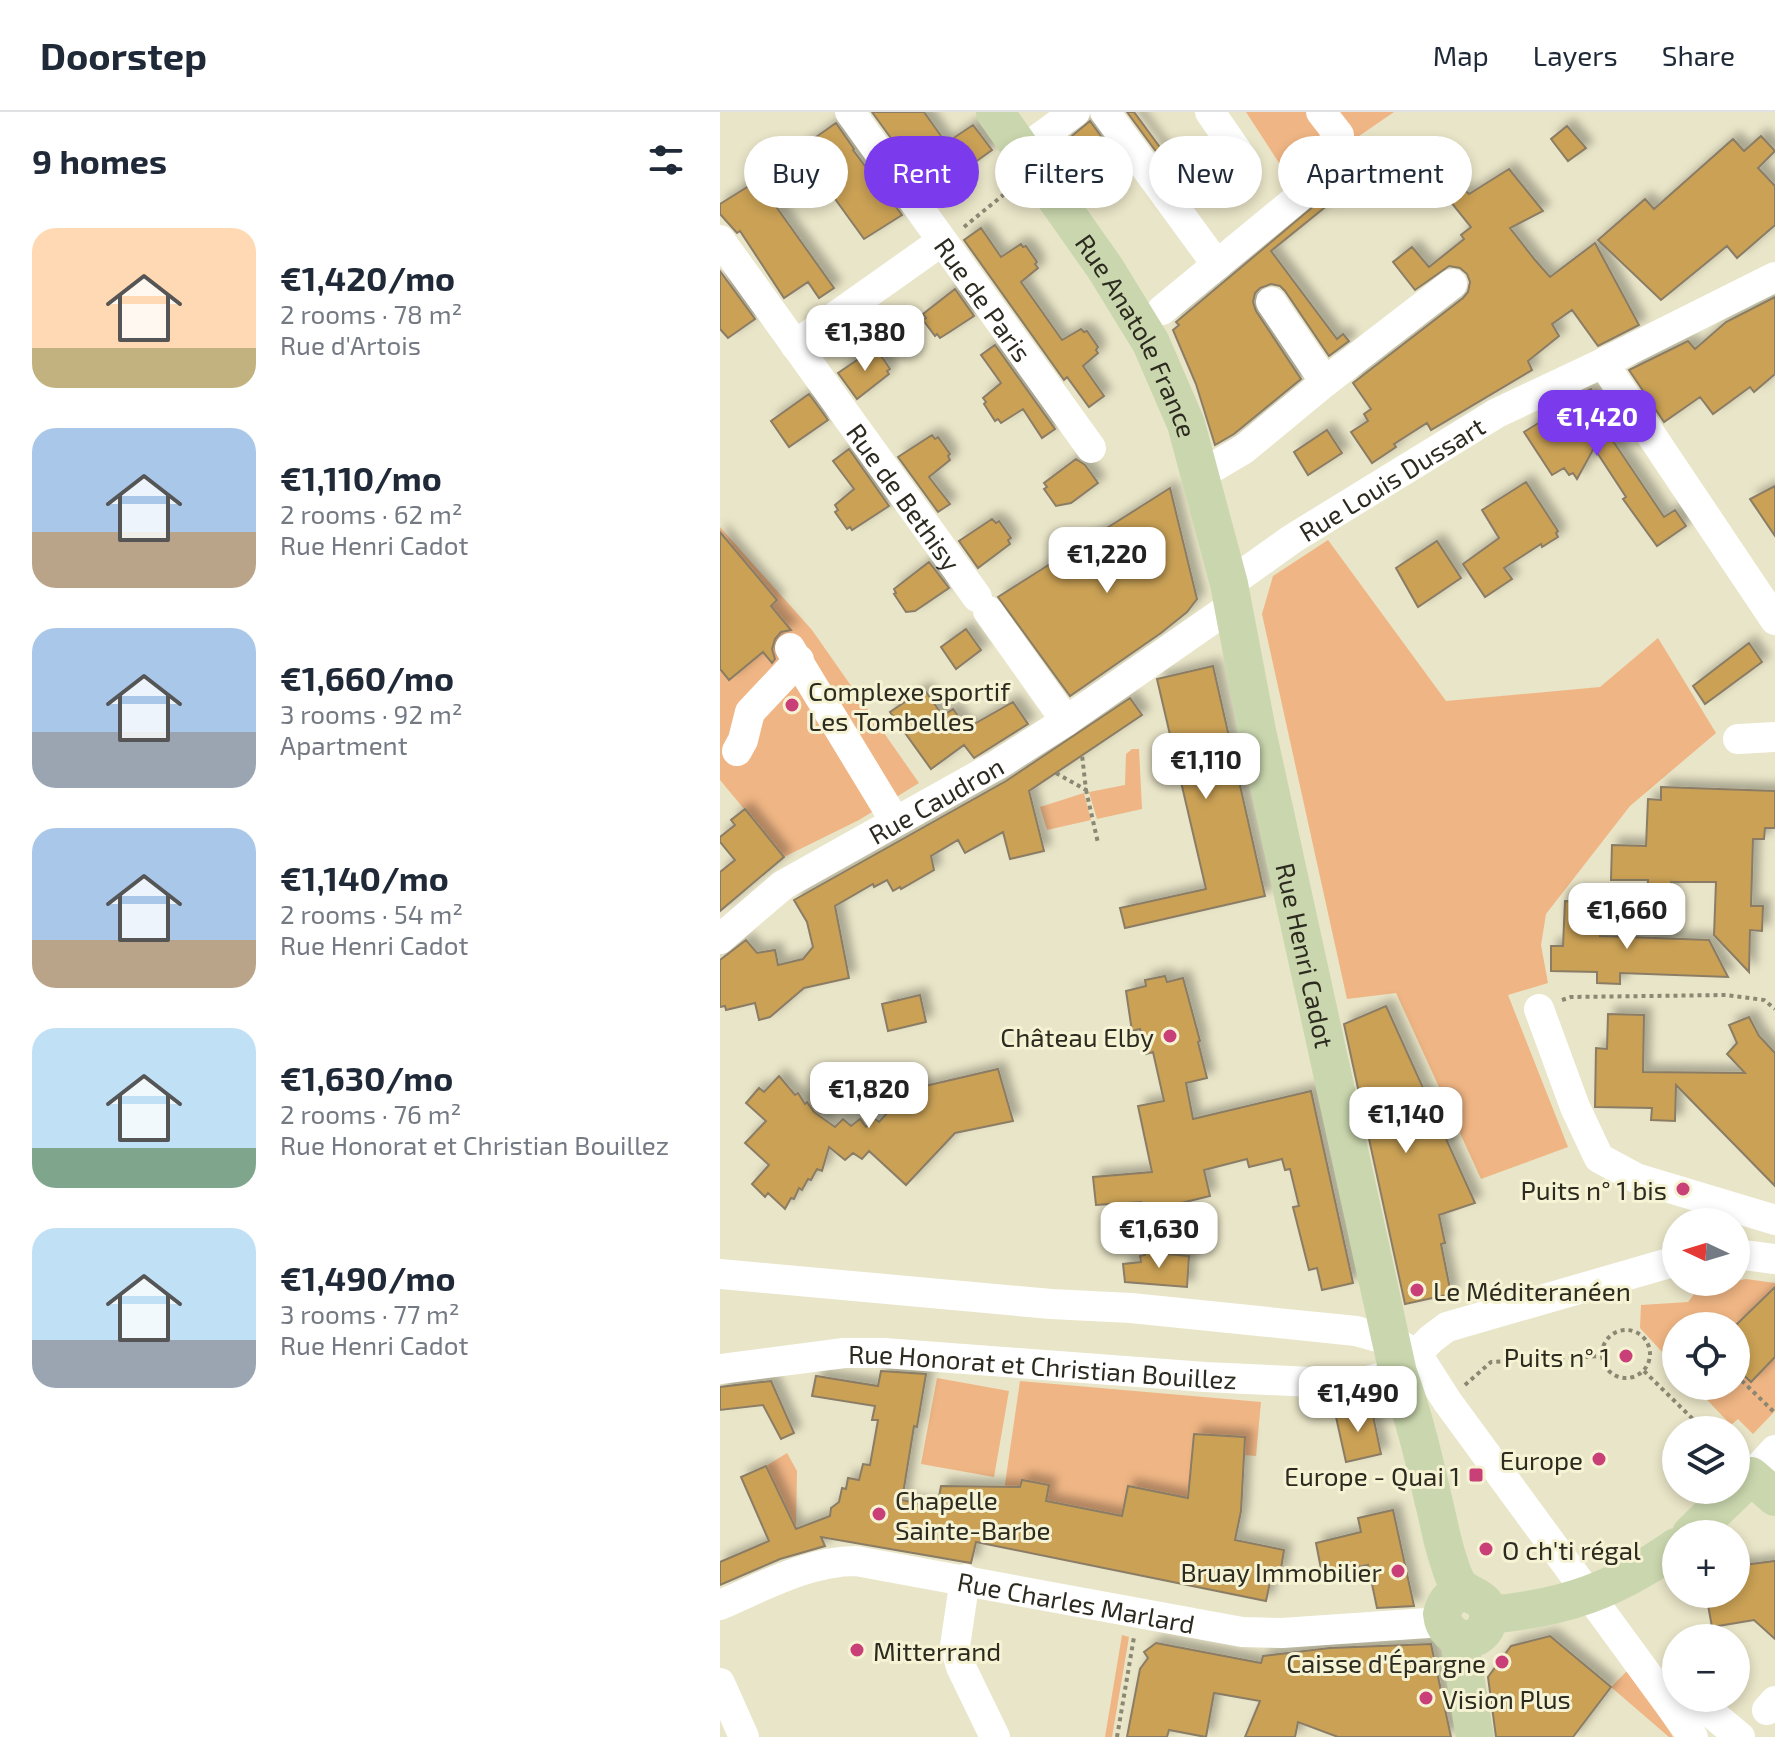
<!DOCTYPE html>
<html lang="en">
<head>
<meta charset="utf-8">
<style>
	body { margin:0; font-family:"Exo 2",sans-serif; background:#f6f6f7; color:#1f2937; height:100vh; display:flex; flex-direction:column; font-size:30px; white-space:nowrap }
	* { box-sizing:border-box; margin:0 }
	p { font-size:26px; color:#747a83 }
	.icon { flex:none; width:44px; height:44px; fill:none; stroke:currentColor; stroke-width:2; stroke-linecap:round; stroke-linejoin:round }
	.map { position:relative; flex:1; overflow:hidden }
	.panel { display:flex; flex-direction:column; background:#fff; width:720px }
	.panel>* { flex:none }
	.guide { position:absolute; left:24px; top:24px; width:760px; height:72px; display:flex; gap:16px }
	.needle { width:52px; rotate:274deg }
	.buttons { position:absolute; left:942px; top:1096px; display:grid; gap:16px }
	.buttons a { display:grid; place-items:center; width:88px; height:88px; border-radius:50%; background:#fff; box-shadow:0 4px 12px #0003; font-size:40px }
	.price { position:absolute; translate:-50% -68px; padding:0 18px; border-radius:16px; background:#fff; color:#222; font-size:26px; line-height:52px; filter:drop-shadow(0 2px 4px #0008) }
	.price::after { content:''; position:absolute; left:50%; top:48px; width:24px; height:18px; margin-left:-12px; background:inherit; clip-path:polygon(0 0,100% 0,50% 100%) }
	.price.current { background:#7c3aed; color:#fff }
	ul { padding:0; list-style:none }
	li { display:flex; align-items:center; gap:24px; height:200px; padding:0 32px }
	li span { display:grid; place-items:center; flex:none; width:224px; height:160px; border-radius:24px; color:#555 }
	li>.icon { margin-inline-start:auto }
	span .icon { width:96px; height:96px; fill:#fffc; stroke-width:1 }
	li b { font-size:34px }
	h2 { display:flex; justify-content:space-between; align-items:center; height:96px; padding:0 32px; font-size:34px }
	.chip { padding:0 28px; border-radius:36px; background:#fff; box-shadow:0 4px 12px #0003; font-size:28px; line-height:72px }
	.chip.current { background:#7c3aed; color:#fff }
	header { display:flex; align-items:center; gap:48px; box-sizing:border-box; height:112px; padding:0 40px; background:#fff; border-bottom:2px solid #e0e1e3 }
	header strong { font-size:38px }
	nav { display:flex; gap:44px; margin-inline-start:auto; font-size:28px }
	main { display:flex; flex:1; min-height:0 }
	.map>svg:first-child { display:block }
	.green { fill:#efb584 }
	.building { fill:#caa155; stroke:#8b7d65; stroke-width:2; filter:url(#shadow) }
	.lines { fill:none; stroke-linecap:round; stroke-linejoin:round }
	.path { stroke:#8a8773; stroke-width:4; stroke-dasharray:4 4; stroke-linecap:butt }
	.minor { stroke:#fff; stroke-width:30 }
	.major { stroke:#cad7ae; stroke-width:38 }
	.poi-dot { fill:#c93f77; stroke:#f6f3d5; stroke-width:3 }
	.labels { text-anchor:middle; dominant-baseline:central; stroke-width:6; stroke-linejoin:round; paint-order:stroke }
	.street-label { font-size:26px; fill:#2d2b20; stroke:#f6f3d5 }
	.poi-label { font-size:26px; fill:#2d2b20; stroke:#f6f3d5; text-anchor:end }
</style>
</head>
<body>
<header>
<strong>Doorstep</strong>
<nav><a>Map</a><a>Layers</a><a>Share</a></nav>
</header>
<main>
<section class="panel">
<h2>9 homes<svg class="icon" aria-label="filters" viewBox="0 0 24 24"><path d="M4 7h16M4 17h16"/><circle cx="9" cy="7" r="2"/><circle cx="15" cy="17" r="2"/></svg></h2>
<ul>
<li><span style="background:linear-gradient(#ffd9b3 75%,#c2b280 0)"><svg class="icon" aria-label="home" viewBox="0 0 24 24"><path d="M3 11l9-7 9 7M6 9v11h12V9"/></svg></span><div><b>€1,420/mo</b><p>2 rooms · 78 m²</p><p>Rue d'Artois</p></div></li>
<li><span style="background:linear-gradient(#a9c7e8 65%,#b9a48a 0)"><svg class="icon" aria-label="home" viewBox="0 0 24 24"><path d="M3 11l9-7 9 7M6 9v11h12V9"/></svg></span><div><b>€1,110/mo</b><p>2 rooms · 62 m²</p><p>Rue Henri Cadot</p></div></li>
<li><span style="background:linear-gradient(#a9c7e8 65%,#9aa5b1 0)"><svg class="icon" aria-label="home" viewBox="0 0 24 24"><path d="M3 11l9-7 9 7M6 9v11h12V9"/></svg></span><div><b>€1,660/mo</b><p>3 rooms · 92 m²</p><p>Apartment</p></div></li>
<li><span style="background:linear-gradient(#a9c7e8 70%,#b9a48a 0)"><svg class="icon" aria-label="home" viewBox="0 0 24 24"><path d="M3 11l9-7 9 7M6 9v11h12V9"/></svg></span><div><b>€1,140/mo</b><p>2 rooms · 54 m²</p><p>Rue Henri Cadot</p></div></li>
<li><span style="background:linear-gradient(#bfe0f5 75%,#7fa58c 0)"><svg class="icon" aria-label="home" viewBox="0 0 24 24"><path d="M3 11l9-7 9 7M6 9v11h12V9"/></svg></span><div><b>€1,630/mo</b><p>2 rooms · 76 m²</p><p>Rue Honorat et Christian Bouillez</p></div></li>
<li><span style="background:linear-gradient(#bfe0f5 70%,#9aa5b1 0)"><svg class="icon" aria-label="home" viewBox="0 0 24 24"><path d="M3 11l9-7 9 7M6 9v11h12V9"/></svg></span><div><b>€1,490/mo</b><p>3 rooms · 77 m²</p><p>Rue Henri Cadot</p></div></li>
</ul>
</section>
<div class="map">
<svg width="1055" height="1625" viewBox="0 0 1055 1625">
	<defs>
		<filter id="shadow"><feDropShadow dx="7" dy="-7" stdDeviation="4" flood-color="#0004"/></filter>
	</defs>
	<rect width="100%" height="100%" fill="#e9e5c8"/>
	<path class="green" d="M526,0H674L629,31L615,11L561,54Z
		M0,415L92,518L199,671L139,708L64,745L0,668Z
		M608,428L726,589L880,575L938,526L996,621L910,694L826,802L821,833L828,871L788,883L848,1035L761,1067L676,881L627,887L542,502L553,464Z
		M412,637H419L422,697L377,707L369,680L405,673L406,642Z
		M364,681L371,708L327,718L320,695Z
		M1026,1167L1055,1171V1299L1033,1322L1018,1307L1011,1313L974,1274H1016V1214H956V1255L920,1216L921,1193L968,1190L978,1177Z
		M217,1266L289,1279L274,1365L201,1352Z
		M300,1269L541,1290L536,1344L524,1343L525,1325L474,1322L468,1388L408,1374L400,1415L383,1400L326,1389L328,1373L302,1368L288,1436L276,1434Z
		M67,1341L77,1359L76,1417L46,1354Z
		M402,1523L409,1525L392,1625H385Z
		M909,1557L953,1625H949L891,1575Z"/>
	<path class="building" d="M152,0H204L226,31L253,13L272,38L243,59L234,64L231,60L207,76Z
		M407,0H414L478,87L473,90Z
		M370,9L406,59L401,63L381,36L369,45L360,32L348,41L341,33Z
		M116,11L134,37L133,38L182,103L144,127L79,37Z
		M847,14L866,36L848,49L831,27Z
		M1041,24L1055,39L1038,56L1055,74V113L1017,146L1007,134L941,188L878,128L925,87L934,97L1013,27L1024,39Z
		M645,51L651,58L551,139L617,227L623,222L629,229L609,244L565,179L560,174L551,172L540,176L535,181L533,190L536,199L581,267L514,322L495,333L476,272L453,218L459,213L456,210Z
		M789,57L823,99L790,116L815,148L830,165L875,131L919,213L878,234L852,198L832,212L839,224L808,249L812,258L711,318L707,311L674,332L676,335L652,351L631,320L648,309L644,302L651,297L633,271L743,186L748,180L750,170L747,162L740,156L729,154L695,178L673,150L692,135L709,155L744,127L741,123L751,115L730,89L746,79L749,82Z
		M32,72L35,75L40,72L114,176L99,186L88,170L64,186L20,119L17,121L0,102V92Z
		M261,116L281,145L301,132L303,135L306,134L317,150L315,152L318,156L301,170L342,228L361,217L364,220L367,219L378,235L376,238L378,241L363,254L384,284L369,295L347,265L344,268L244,128Z
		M0,159L35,207L8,226L0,217Z
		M235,177L254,204L228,221L220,226L217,222L215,224L203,208L206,206L203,202Z
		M1055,185V262L1034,280L1030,275L993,302L980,285L944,310L909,258L968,229L975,237L1006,210Z
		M275,233L335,317L322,326L303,297L281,311L278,307L275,309L264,292L266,290L263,286L281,271L261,243Z
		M152,238L154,241L157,239L164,248L170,257L167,259L169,262L137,287L118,261Z
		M871,277L891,310L894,323L891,326L944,405L955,398L966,414L937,434L903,387L906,385L874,336L857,367L853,361L849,363L844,356L832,363L804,320L846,294L843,290Z
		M89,282L108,308L69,335L51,309Z
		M607,318L622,341L588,363L574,340Z
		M212,323L215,327L218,325L230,342L228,344L230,348L209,365L230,392L218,400L178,345Z
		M129,337L169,394L132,418L130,415L127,417L115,400L118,398L115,393L134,377L113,349Z
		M356,347L365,353L378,371L351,391L336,394L324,377L327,375L324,371Z
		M806,370L838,419L836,421L838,425L822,435L821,432L784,456L792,467L765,485L743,452L779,426L762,398Z
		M1055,374V424L1030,387Z
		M450,376L477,487L467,500L441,521L350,584L278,485Z
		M272,407L276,411L279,409L291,426L288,428L290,432L258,456L239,429Z
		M0,420L57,488L51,494L71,518L61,520L55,527L52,537L55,547L52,551L43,540L9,568L0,557Z
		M717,429L741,466L698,495L676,456Z
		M209,450L229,476L195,499L186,500L174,482L176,481L174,477Z
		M246,517L261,538L236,557L221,535Z
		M1029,531L1042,550L985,592L973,574Z
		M493,554L545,784L405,816L400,796L486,777L437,567Z
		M204,577L223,604L233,597L247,616L293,590L308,612L254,646L244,633L211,657L170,600Z
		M410,586L422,603L309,679L324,739L290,747L283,720L245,741L238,728L211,744L214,758L181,777L180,775L173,779L167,768L154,775L153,772L115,794L129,866L84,876L50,905L39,908L35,891L6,898L5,894L0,895V848L26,828L37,841L55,838L58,853L83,847L93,835L87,810L74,788L286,669Z
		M941,675L1055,679V716H1045L1044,727H1033L1031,794H1043L1042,819L1030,818L1029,860L994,823L996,770H951V781H927L928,768H891L892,733L926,734L928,687L941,688Z
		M25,697L64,745L0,799V760L15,748L0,730V725L15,713L11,708Z
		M845,789L881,791L880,824L989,828L1008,865L900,861V872L877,871V860L831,859V834H843Z
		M445,864L447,870L463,866L480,929L478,930L487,966L466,971L473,1007L591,979L633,1171L602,1178L597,1156L589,1158L573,1095L579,1094L570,1057L565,1058L562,1047L529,1055L527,1047L484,1058L490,1084L461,1091L463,1097L422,1105L421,1090L376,1093L373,1065L432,1060L418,994L444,989L433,940L426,942L420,917L412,919L406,879L426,874L425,868Z
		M200,883L206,910L168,919L162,892Z
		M666,894L755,1091L719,1103L725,1131L721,1132L731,1182L685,1192L624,912Z
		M888,902L924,903L923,960L1025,961L1007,942L1017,931L1009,913L1029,905L1039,924L1055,941V1074L956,973L955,1009L931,1008L932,996L875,995L876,936L887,937Z
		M278,957L293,1009L235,1021L186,1073L149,1039L142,1047L133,1041L125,1048L109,1035L102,1059L97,1057L91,1068L88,1067L82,1078L79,1076L74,1087L71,1086L65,1097L48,1081L45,1085L32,1072L49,1053L25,1031L46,1009L26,991L39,976L44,980L59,964L75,983L78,981L85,992L87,990L94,1000L115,1015L123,1007L131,1014L140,1007L146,1015L154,1006L159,1010L188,978Z
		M425,1140L469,1144L467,1175L405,1170L403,1152L421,1150L420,1144L425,1143Z
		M1055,1175V1245L1031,1270L1016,1256V1213Z
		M161,1259L206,1262L197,1315L194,1314L182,1388L217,1396L221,1374L300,1375L302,1368L329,1373L326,1389L402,1404L408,1374L468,1386L474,1322L525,1325L521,1399L515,1428L564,1438L560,1463L552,1461L546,1489L256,1430L251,1451L101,1425L105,1434L60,1447L0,1473V1450L49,1429L21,1365L46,1354L76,1417L110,1404L111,1396L119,1390L122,1376L126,1377L128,1366L139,1368L143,1352L150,1353L158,1308H152L155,1294L92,1284L96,1264L158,1274Z
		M51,1269L74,1321L61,1327L43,1293L0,1298V1275Z
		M614,1296L652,1299L661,1342L626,1350Z
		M673,1398L694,1494L657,1496L648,1453L602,1462L596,1431L641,1420L638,1406Z
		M1055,1449V1527L1034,1508L992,1515L986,1482H1016V1454Z
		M830,1524L891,1575L853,1625H776L768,1565L791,1534Z
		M436,1531L541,1551L543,1544L610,1536L711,1532L731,1625H618L578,1610L575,1625H525L540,1589L494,1581L486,1625L449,1618L447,1625H407L420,1557L428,1546L424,1540Z"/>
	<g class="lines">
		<path class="path" d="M244,115L293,75
			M336,661L366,678L362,643
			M366,678L378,731
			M842,888L851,885L1006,883L1044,888L1055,897
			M882 1242a24 24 0 1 1 48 0a24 24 0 1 1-48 0Z
			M924,1259L984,1318
			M1016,1263L1055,1301
			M745,1273L771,1250L881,1244
			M397,1625L414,1525"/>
		<g class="minor">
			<path id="s1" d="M130,0L371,336"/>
			<path d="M385,0L497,153"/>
			<path d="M490,0L526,52"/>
			<path d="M601,0L619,23"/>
			<path d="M303,38L355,0"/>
			<path id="s2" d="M0,128L257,485"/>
			<path d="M551,190L605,270"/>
			<path d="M442,198L629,44"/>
			<path d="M75,233L222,129"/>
			<path d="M883,251L1055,508"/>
			<path d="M480,363L524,337L605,270L732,172"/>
			<path id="s3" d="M509,472L572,427L777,301L883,251L1055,165"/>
			<path d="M268,499L346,609"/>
			<path d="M70,536L175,709"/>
			<path d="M1018,627L1055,625"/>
			<path d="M17,639L23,628L30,600L79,548"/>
			<path id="s4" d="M0,827L63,773L277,653L346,609L513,493"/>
			<path d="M819,897L855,995L879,1046L916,1066L1055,1108"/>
			<path d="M1016,1142L1055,1147"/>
			<path d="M0,1162L331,1192L411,1196L636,1219L672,1229L697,1242L727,1289L973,1625"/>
			<path id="s5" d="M0,1257L124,1241H164L485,1265L635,1272L678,1261L711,1227L727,1215L956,1149"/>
			<path d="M1031,1364L1055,1338"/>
			<path d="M245,1467L235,1534L241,1555L275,1625"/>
			<path id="s6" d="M0,1493C42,1475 88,1449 136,1449L522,1520L562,1521L722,1510"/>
			<path d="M0,1571L24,1625"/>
			<path d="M973,1586L1020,1625"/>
			<path d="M1047,1598L1055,1589"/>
		</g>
		<g class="major">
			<path id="s7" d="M275,0L385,156L431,231L466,312L509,472L537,619L678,1261C694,1304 704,1347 714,1391C719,1410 722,1431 729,1450C731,1457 734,1466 738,1472C748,1486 770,1483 768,1506C766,1535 725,1534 722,1502C725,1489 732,1482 746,1480"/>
			<path d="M971,1422L1031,1364L1055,1385"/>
			<path d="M769,1503C844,1496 894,1479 956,1435"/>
			<path d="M739,1527L755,1625"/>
		</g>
	</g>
	<g class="poi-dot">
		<circle cx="72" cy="593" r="8"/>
		<circle cx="450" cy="924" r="8"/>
		<circle cx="963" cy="1077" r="8"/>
		<circle cx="697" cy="1178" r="8"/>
		<circle cx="906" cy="1244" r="8"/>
		<circle cx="879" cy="1347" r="8"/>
		<rect x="748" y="1355" width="16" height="16" rx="4"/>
		<circle cx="159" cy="1402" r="8"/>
		<circle cx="766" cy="1437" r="8"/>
		<circle cx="678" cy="1459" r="8"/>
		<circle cx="137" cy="1538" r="8"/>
		<circle cx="782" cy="1550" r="8"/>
		<circle cx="706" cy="1586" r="8"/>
	</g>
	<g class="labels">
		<g class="street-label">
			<text stroke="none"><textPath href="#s1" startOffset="230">Rue de Paris</textPath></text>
			<text stroke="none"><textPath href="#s7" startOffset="266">Rue Anatole France</textPath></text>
			<text stroke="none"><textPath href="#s3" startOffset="194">Rue Louis Dussart</textPath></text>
			<text stroke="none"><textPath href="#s2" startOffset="316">Rue de Bethisy</textPath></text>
			<text stroke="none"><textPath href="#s4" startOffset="258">Rue Caudron</textPath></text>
			<text stroke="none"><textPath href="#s7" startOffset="912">Rue Henri Cadot</textPath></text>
			<text stroke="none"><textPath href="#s5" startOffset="324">Rue Honorat et Christian Bouillez</textPath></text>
			<text stroke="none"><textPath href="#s6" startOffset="368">Rue Charles Marlard</textPath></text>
		</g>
		<g class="poi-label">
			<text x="88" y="578" text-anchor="start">Complexe sportif<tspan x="88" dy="30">Les Tombelles</tspan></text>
			<text x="434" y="924">Château Elby</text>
			<text x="947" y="1077">Puits n° 1 bis</text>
			<text x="713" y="1178" text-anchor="start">Le Méditeranéen</text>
			<text x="890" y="1244">Puits n° 1</text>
			<text x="863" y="1347">Europe</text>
			<text x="740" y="1363">Europe - Quai 1</text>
			<text x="175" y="1387" text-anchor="start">Chapelle<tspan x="175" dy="30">Sainte-Barbe</tspan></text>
			<text x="782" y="1437" text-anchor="start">O ch'ti régal</text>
			<text x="662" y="1459">Bruay Immobilier</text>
			<text x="153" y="1538" text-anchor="start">Mitterrand</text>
			<text x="766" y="1550">Caisse d'Épargne</text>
			<text x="722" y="1586" text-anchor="start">Vision Plus</text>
		</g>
	</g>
</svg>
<div class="buttons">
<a><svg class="needle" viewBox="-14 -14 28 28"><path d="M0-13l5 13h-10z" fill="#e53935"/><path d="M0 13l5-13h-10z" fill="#747a83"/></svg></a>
<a><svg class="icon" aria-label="locate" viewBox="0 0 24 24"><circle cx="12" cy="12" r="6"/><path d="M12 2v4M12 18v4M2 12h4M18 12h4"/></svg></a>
<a><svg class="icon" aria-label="layers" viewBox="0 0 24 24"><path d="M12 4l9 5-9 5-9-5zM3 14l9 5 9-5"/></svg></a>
<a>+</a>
<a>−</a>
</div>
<b class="price" style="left:145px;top:261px">€1,380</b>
<b class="price current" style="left:877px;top:346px">€1,420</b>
<b class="price" style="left:387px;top:483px">€1,220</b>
<b class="price" style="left:486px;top:689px">€1,110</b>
<b class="price" style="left:907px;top:839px">€1,660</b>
<b class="price" style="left:149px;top:1018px">€1,820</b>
<b class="price" style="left:686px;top:1043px">€1,140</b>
<b class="price" style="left:439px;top:1158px">€1,630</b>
<b class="price" style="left:638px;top:1322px">€1,490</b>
<div class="guide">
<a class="chip">Buy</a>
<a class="chip current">Rent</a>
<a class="chip">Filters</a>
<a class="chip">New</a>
<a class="chip">Apartment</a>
</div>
</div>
</main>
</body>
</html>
